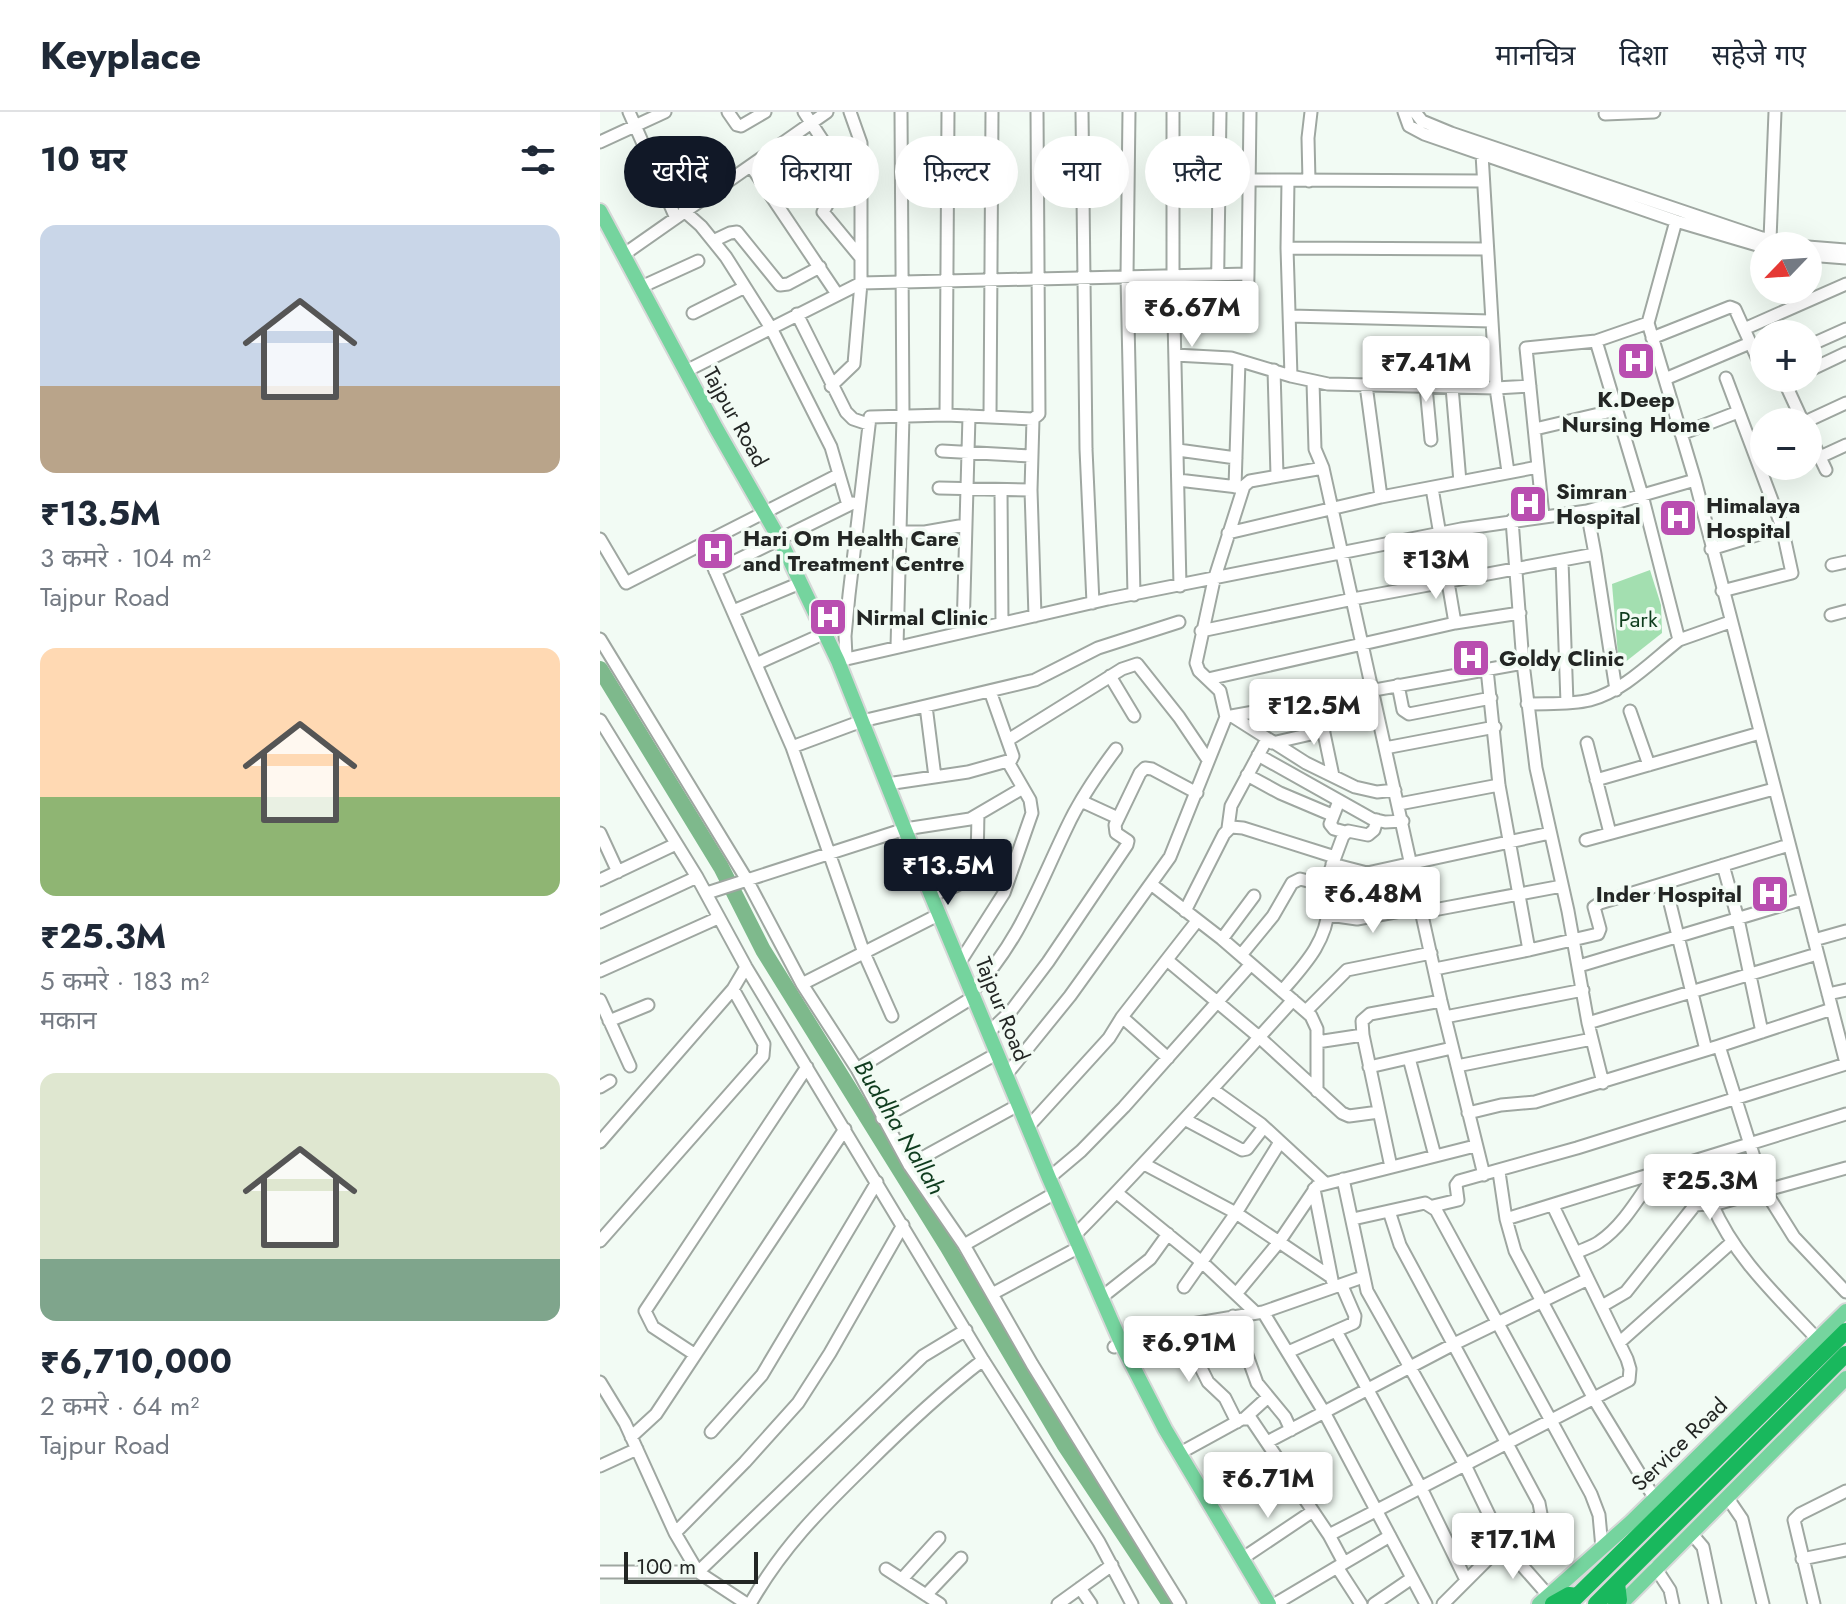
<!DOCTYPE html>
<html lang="hi">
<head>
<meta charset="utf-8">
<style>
	body { margin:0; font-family:Jost,"Noto Sans Devanagari",sans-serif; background:#f2f2f3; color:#1f2937; height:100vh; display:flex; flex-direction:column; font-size:30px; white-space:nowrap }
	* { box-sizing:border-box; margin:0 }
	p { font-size:26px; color:#747a83 }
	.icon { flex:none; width:44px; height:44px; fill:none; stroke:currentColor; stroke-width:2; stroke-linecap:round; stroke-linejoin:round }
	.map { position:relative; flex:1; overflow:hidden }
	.panel { display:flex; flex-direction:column; background:#fff; width:600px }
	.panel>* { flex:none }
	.banner { position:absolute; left:24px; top:24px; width:760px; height:72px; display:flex; gap:16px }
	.needle { width:52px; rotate:245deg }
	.tools { position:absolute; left:1150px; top:120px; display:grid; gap:16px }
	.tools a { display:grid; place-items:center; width:72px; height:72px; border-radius:50%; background:#fff; box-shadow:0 8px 32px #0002; font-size:40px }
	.scale { position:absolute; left:24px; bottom:20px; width:134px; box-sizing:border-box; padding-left:8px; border:4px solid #232624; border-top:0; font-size:22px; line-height:28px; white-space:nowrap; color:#232624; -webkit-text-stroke:6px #f2fbf4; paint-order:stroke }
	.price { position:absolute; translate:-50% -68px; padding:0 18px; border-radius:8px; background:#fff; color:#222; font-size:26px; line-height:52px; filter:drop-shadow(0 2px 4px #0008) }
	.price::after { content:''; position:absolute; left:50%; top:48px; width:24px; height:18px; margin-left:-12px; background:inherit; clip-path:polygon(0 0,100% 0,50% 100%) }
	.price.on { background:#111827; color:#fff }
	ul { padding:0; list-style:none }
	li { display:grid; align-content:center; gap:16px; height:424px; padding:0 40px }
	li span { display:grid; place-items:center; height:248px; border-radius:16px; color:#555 }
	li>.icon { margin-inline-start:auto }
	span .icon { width:144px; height:144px; fill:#fffc; stroke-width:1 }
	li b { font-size:34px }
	h2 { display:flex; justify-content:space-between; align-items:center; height:96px; padding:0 40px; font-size:34px }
	.chip { padding:0 28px; border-radius:36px; background:#fff; box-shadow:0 8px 32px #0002; font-size:28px; line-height:72px }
	.chip.on { background:#111827; color:#fff }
	header { display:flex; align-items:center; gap:48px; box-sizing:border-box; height:112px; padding:0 40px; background:#fff; border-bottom:2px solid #e0e1e3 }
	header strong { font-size:38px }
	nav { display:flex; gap:44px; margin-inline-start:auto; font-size:28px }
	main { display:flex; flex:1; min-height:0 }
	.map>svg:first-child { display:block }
	.green { fill:#a3dfb0 }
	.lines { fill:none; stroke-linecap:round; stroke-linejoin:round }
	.river { stroke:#7eb98c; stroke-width:16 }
	.minor-casing { stroke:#9fa7a1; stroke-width:15 }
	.major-casing { stroke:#d7d8d8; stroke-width:18 }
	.highway-casing { stroke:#d7d8d8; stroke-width:20 }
	.minor { stroke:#fff; stroke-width:11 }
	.major { stroke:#75d49e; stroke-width:14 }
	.highway { stroke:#19b85d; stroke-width:16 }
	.labels { text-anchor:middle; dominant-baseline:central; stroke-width:7; stroke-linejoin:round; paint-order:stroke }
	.poi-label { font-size:22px; font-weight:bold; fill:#232624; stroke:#f2fbf4; text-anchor:start }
	.street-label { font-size:22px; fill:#232624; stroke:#f2fbf4 }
	.park-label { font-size:22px; fill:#0f3c1e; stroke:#f2fbf4 }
	.water-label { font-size:24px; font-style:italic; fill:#0f3c1e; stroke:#f2fbf4 }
</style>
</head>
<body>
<header>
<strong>Keyplace</strong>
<nav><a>मानचित्र</a><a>दिशा</a><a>सहेजे गए</a></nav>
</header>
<main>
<section class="panel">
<h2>10 घर<svg class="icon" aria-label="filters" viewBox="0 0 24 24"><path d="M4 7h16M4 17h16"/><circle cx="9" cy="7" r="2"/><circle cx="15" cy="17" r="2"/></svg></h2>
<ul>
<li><span style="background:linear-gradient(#c9d6e8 65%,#b9a48a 0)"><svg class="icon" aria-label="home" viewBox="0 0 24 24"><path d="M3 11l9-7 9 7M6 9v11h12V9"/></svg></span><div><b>₹13.5M</b><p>3 कमरे · 104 m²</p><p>Tajpur Road</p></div></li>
<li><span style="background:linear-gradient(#ffd9b3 60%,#8fb573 0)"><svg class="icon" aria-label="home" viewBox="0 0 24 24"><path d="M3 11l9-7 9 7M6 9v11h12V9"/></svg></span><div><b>₹25.3M</b><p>5 कमरे · 183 m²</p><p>मकान</p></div></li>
<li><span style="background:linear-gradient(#dfe7d0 75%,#7fa58c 0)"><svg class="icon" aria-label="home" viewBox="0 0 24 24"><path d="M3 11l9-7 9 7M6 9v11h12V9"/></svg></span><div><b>₹6,710,000</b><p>2 कमरे · 64 m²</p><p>Tajpur Road</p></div></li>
</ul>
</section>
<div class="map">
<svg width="1246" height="1492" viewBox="0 0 1246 1492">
	<rect width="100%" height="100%" fill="#f2fbf4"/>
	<path class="green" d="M1050,458L1061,493L1062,521L1019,555L1012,472Z"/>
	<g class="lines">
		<path class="river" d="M0,557L121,755L163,838L347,1134L464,1332L570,1492"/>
		<defs>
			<path id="minor" d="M29,0L75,104
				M128,0L137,13L141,14L165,0
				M204,0L250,70L257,75
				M482,0L486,337L493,491
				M529,0L527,164L534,483
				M573,0V163L580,474
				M804,0L809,14L824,22L1076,109L1164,135
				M815,0L822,9L851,21L1162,126L1200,134
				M1005,2L1054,0
				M0,30L65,0
				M151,54L237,182
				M648,68H688
				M709,69L708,26L711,0
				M252,72L228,91L223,100L261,146
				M84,99L101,114L126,145L171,216L231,335L248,393
				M1170,128L1175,0
				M113,129L130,121L137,120L180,173L188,172L220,155
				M1208,135L1246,138
				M687,136L886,137
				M23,143L227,0
				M1208,143L1246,146
				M41,175L98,149
				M93,201L145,175
				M197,202L246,300L253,307L268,312
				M647,203L648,162
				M690,204L891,209
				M617,210L620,0
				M1048,211L1076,109
				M1144,217L1160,252L1164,254
				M1052,226L1130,195L1135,197L1144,217L1246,172
				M1208,234L1246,217
				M575,243L631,246L691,264L687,136L688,68L883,69
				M674,258L677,363
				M86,259L261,171L648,162L650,0
				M1208,259L1246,241
				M691,264L728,272L896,276L882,42
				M1192,266L1187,269L1186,273L1203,310
				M1065,267L1150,231
				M713,270L715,337L723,356L841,889L884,1063
				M766,273L781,385L938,355
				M231,274L254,252L261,171V31L250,0
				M826,275L831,328
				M852,275L860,370
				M346,303L348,0
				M390,305L392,0
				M433,307L431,378L435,504
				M1205,310L1246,291
				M935,317L1016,298
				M1208,320L1226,358
				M1081,322L1138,300
				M578,338L636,346
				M342,339L431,344
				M1220,345L1246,333
				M908,360L896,276L930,274
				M578,368L638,375
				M635,375L639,249
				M339,376L431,378
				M832,376L855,511
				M401,378L402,511
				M943,404L926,236L996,229L1048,211L1095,368L1246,951
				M912,408L923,551L936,656L968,799L988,911L1003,971
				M299,420H325L365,413
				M628,421L781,385
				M0,427L26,471L238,363
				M103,431L192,635L264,841L292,904
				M1111,437L1182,415
				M995,442L1016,578
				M962,449L967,591
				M1232,453L1246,450
				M115,459L253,391
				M1122,479L1192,461L1182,415L1126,266
				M133,499L193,474
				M1231,503L1246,499
				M601,519L753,487L995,442L987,399
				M363,520L369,304
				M0,527L147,768L202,872L257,957L309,1053L364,1133L432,1252L580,1492
				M1079,528L1130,510
				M297,535L303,304L301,0
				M246,545L245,524L249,483L270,305L346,303L433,307L439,302L437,0
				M238,549L508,487L861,417L987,399L1095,368
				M156,552L225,521
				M510,564L534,604
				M608,567L855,511L920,501
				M798,573L803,598L809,602L891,586
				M717,588L733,664
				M927,592C948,591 970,593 990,588C1024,579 1052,549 1079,528L1042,383L996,229
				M326,594L335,665
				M1030,599L1049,653
				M632,604L706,651L755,675L777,680L795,678
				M626,605L923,551
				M0,608L97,765L146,855L383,1248L499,1430L532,1492
				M408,628L522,557L537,552L579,605L608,648
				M672,631L724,619
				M987,631L1010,721
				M192,635L262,609L435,568L498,536L579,510
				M785,636L895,615
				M658,643L772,707L785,710L803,709
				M647,663L680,681L732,703
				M996,668L1160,621
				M287,672L368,660L411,648L413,644L390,579
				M481,689L518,706
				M739,689L730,712L734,717L745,720
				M799,692L899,673
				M628,716L631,694L667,627
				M0,721L18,760
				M986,728L1174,677
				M732,752L767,761L950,721
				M1123,753L1138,807L1162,920
				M0,768L76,732
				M1065,771L1106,938
				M551,772L622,827L711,904L717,917V979
				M107,781L305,717L370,707L423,676
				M331,783C342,779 358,775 366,767C380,752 377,723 378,704
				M585,799L624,722L631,715L643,716L735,745
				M823,800L962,774
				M729,803L757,807L822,795
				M0,810L97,765
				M622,827L654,784
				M1214,828L1246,819
				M929,838L998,822L1000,817L994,795L1000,791L1189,733
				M641,843L673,804L692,771L700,767L724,773
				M567,848L659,925L742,1001L749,1004L779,1000
				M360,850L404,781L432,701L430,688L408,650
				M979,854L1203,787
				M835,857L929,838L899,673L887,557
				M0,859L118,806
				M202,872L332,806
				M682,879C705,852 726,831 729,794L723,784V778L743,724L748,719L768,723L774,718L777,708
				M372,880C420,829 437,777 467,715C480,687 498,661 516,637
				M1228,882L1246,878
				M0,888L30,954
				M706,899L747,858L831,841
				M845,905L983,878
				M9,909L48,893
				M988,911L1217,842
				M389,920L411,899L448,850L527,733L528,729L516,721L515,713L540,661L545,656L552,657L597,681
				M717,930L763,923
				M1119,934L1232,897
				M568,946L522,905L597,809
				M809,946L835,1044
				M857,954L992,927
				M769,955L852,936
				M257,957L367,889
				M406,963L470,884L570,745L626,605L620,579L599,559L596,551L614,468L644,374L650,369L723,356
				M0,975L10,969
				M612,977L661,1012L725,1071
				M868,1001L901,993L935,990L1119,934L1164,1077L1194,1125L1246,1180
				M282,1006L389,946
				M586,1008L642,1038L647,1037L664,1015
				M428,1015L509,926L522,905
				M0,1030L133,877L146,855
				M544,1052L636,1101L731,1165
				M309,1053L411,997
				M791,1055L763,923L762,909L770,902L841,889
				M899,1060L906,1107L915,1139L994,1287L1055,1387
				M449,1066L481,1039L524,995L651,852
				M743,1067L767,1179L865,1353L903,1432L843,1492
				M714,1077L732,1168
				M517,1081L603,1151L656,1201
				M1112,1092C1135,1146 1178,1185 1217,1227
				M833,1094L858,1088L856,1073L859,1069L977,1036L1246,952
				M953,1094L988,1167
				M789,1099L825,1091L836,1098L991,1382L999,1403L1002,1436
				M753,1107L789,1099L800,1133L939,1391L941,1402L939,1405L918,1418L903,1432L948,1483
				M906,1107L1246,1002
				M475,1123C550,1047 621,967 693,888
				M0,1129L163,944L164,932L133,877
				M364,1133L448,1085
				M976,1141C983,1137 992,1135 999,1130C1023,1114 1039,1085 1056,1061
				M584,1175L636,1101L680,1030
				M392,1182L472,1139
				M636,1182L679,1130L717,1074L875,1034
				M502,1185L550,1147L568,1122
				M1002,1194L1026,1180L1095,1093L1120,1091L1246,1056
				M663,1200L763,1165
				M633,1204L657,1271L685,1305L691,1318
				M586,1213L601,1256L608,1270L625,1286L637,1310
				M736,1219L821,1376L866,1468
				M1020,1230L1132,1130
				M514,1235L586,1213L663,1200L724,1300L826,1492
				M688,1240L754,1211L755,1204L742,1174
				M94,1242L53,1215L45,1199L207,955
				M0,1270L25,1311L75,1421L98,1460L147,1492
				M646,1305L668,1285
				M111,1320L162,1263L277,1070
				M31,1325L56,1302L245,1017
				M667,1330L854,1232L988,1167L1027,1247L1030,1257L1029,1268L729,1423
				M580,1341L642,1307H651L729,1423L744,1451L675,1492
				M0,1354L37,1337
				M1127,1385L1142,1407L1163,1492
				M608,1388L678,1347
				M75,1421L145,1350L198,1291L230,1241L303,1113
				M1091,1421L1103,1435L1115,1492
				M643,1446L713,1399
				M1202,1447L1246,1438
				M744,1451L790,1424
				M737,1455L761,1492
				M1055,1455L1070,1478L1073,1492
				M286,1457L340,1492
				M0,1460H98L323,1244L366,1218
				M302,1467L339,1426
				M480,1476L491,1492
				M326,1483L361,1446
				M150,1492C182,1436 218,1400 264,1355C302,1317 340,1281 383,1248
				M458,1492L512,1453
				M774,1492L812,1466
				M1214,1492L1194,1408L1200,1402L1246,1379"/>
			<path id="major" d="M0,99L116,316L180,428L238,549L331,783L449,1066L522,1233L565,1317L669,1492
				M939,1492L1031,1410L1246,1199
				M1021,1492L1246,1266"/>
			<path id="highway" d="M953,1492L969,1483L977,1484
				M969,1492L1246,1219
				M996,1492L1246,1242
				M1016,1492L1019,1488L1017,1471"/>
		</defs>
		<use href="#minor" class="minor-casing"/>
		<use href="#major" class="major-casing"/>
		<use href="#highway" class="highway-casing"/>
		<use href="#minor" class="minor"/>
		<use href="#major" class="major"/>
		<use href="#highway" class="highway"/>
	</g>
	<defs>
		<symbol id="hospital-square" viewBox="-11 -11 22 22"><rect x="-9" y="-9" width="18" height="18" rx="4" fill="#b94eb0" stroke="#f2fbf4"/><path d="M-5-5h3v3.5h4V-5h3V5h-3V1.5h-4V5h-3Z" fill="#fff"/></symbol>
	</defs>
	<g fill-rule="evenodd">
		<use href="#hospital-square" x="1014" y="227" width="44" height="44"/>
		<use href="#hospital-square" x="906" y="370" width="44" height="44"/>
		<use href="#hospital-square" x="1056" y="384" width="44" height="44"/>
		<use href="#hospital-square" x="93" y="417" width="44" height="44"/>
		<use href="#hospital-square" x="206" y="483" width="44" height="44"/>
		<use href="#hospital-square" x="849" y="524" width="44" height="44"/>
		<use href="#hospital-square" x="1148" y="760" width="44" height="44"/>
	</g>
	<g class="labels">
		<g class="poi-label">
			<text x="1036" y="287" text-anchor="middle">K.Deep<tspan x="1036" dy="25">Nursing Home</tspan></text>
			<text x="956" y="379">Simran<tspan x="956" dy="25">Hospital</tspan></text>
			<text x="1106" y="393">Himalaya<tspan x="1106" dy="25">Hospital</tspan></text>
			<text x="143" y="426">Hari Om Health Care<tspan x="143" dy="25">and Treatment Centre</tspan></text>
			<text x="256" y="505">Nirmal Clinic</text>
			<text x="899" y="546">Goldy Clinic</text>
			<text x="1142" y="782" text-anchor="end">Inder Hospital</text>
		</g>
		<g class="street-label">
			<text transform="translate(136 305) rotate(61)">Tajpur Road</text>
			<text transform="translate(403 897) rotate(68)">Tajpur Road</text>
			<text transform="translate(1079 1332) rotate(-44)">Service Road</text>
		</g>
		<g class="park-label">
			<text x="1038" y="507">Park</text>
		</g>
		<g class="water-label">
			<text transform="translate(300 1015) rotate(59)">Buddha Nallah</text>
		</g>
	</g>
</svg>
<div class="tools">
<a><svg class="needle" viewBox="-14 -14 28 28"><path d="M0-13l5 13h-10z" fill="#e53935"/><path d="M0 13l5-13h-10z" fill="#747a83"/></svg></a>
<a>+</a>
<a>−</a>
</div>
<div class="scale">100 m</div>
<b class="price" style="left:592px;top:237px">₹6.67M</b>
<b class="price" style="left:826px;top:292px">₹7.41M</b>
<b class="price" style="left:836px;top:489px">₹13M</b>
<b class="price" style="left:714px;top:635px">₹12.5M</b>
<b class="price on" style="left:348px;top:795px">₹13.5M</b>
<b class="price" style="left:773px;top:823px">₹6.48M</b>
<b class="price" style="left:1110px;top:1110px">₹25.3M</b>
<b class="price" style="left:589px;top:1272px">₹6.91M</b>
<b class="price" style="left:668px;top:1408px">₹6.71M</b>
<b class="price" style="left:913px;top:1469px">₹17.1M</b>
<div class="banner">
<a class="chip on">खरीदें</a>
<a class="chip">किराया</a>
<a class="chip">फ़िल्टर</a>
<a class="chip">नया</a>
<a class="chip">फ़्लैट</a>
</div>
</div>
</main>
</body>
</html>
